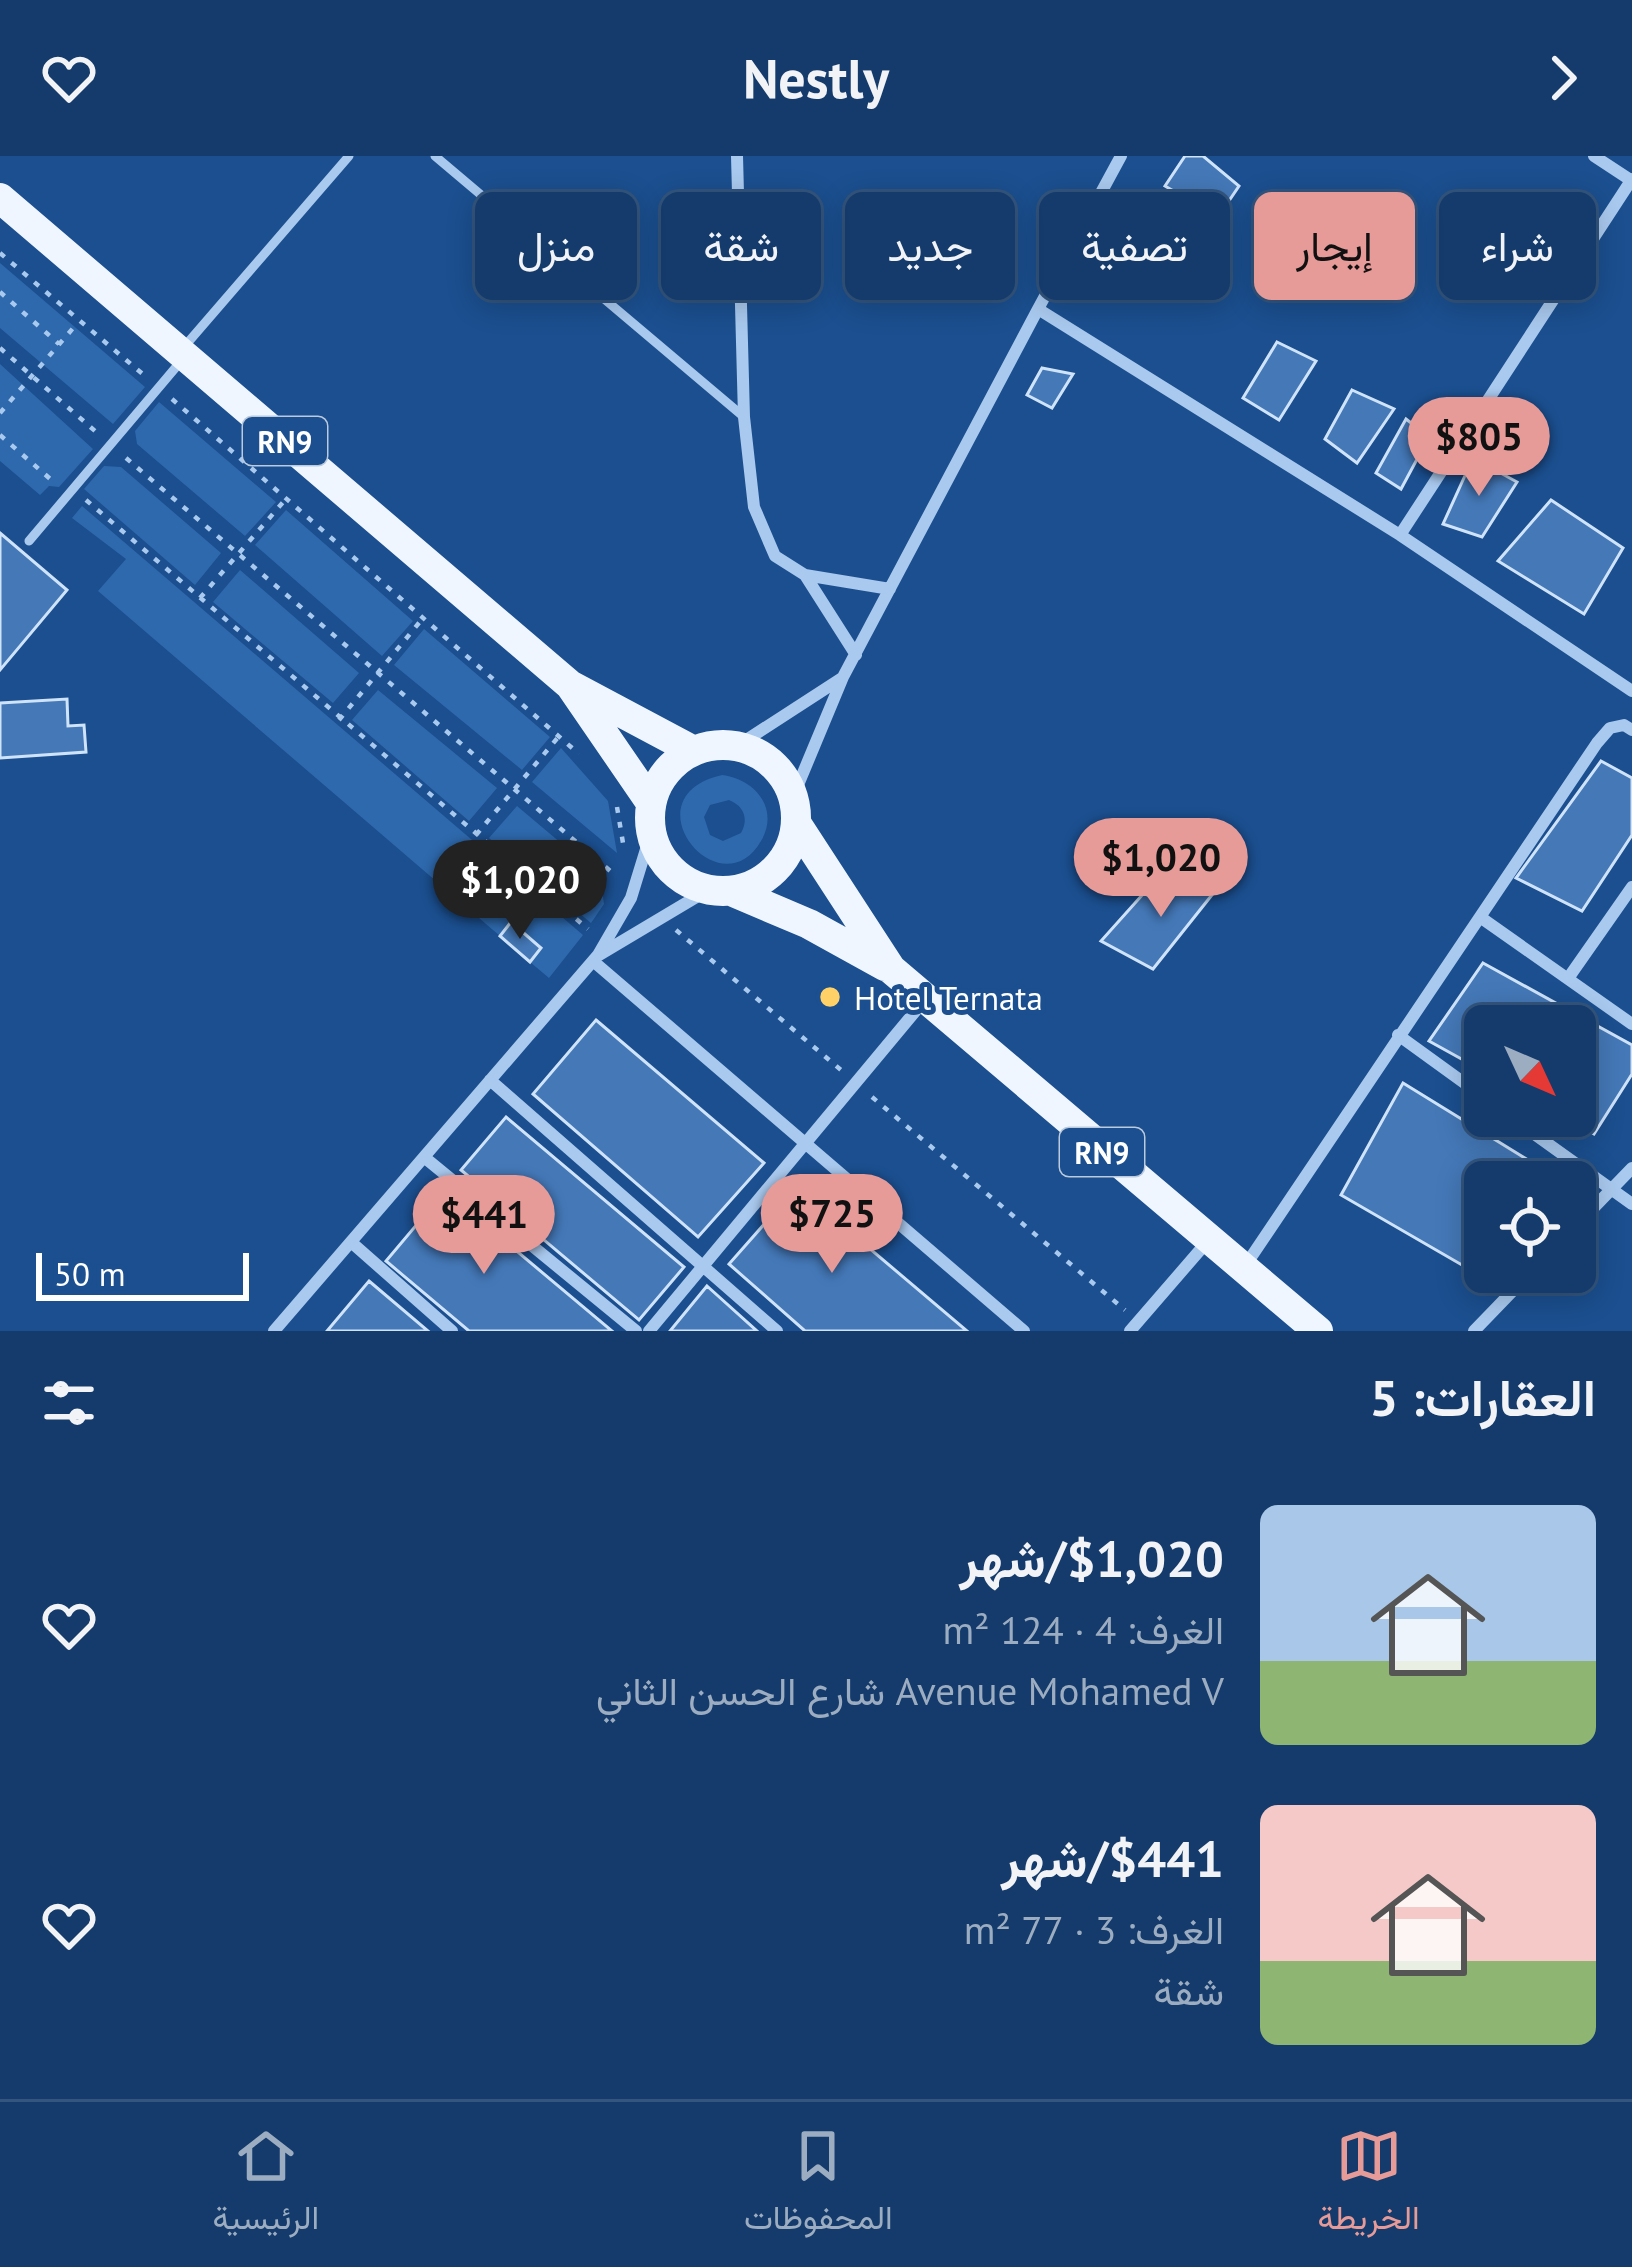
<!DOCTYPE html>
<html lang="ar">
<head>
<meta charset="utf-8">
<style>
	body { margin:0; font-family:"PT Sans",Vazirmatn,sans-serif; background:#214673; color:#f1f3f6; direction:rtl; height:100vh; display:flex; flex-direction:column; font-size:45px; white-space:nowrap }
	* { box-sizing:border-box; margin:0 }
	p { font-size:39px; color:#9dadc1 }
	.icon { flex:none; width:66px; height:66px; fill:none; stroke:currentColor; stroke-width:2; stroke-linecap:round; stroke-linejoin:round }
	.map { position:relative; height:1175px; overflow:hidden; direction:ltr }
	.panel { display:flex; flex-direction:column; background:#143b6b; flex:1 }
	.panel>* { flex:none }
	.banner { position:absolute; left:36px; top:36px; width:1560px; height:108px; direction:rtl; display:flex; gap:24px }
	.needle { width:78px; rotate:134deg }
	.tools { position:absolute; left:1464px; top:849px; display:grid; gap:24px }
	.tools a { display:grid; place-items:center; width:132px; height:132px; border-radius:18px; background:#143b6b; box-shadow:0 6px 30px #0003,0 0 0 3px #33557e; font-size:60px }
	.scale { position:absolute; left:36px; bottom:30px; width:213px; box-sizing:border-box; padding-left:12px; border:6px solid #fff; border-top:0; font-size:33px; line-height:42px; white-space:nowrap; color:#fff; -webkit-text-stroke:9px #1b4f8f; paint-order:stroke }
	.price { position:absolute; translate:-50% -102px; padding:0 27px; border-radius:42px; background:#e69b98; color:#111; font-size:39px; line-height:78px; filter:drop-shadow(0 3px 6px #0008) }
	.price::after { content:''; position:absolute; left:50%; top:72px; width:36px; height:27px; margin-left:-18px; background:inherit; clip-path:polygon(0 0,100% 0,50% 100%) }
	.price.current { background:#222; color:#fff }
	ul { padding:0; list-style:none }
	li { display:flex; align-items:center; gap:36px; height:300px; padding:0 36px }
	li span { display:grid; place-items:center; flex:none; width:336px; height:240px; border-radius:18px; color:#555 }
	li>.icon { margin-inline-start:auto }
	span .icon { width:144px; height:144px; fill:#fffc; stroke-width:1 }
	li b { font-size:51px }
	h2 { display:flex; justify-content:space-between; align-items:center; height:144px; padding:0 36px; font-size:51px }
	.chip { padding:0 42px; border-radius:18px; background:#143b6b; box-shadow:0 6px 30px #0003,0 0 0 3px #33557e; font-size:42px; line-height:108px }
	.chip.current { background:#e69b98; color:#111 }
	header { display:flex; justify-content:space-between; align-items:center; height:156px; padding:0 36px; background:#143b6b; font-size:54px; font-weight:700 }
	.menu { display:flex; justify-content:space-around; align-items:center; height:168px; border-top:3px solid #33557e; background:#143b6b; font-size:33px; color:#9dadc1 }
	.menu a { display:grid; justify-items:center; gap:6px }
	.menu .current { color:#e69b98 }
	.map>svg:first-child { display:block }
	.green { fill:#2e69ad; fill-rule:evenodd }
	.building { fill:#4478b7; stroke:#cfe3fa; stroke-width:3 }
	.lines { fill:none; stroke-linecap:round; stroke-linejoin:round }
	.path { stroke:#a9c9ee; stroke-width:4.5; stroke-dasharray:6 9; stroke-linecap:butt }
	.service { stroke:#a9c9ee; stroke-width:9 }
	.minor { stroke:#a9c9ee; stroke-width:12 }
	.primary { stroke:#f0f6ff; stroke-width:30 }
	.poi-dot { fill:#ffd166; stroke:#1b4f8f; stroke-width:4.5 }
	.labels { text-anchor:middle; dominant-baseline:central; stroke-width:10; stroke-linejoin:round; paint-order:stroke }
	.shield { fill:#1b4f8f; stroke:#bbcadd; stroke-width:3 }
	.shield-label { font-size:30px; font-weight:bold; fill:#fff }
	.poi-label { font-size:33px; fill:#fff; stroke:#1b4f8f; text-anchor:start }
</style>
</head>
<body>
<header><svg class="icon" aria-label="forward" viewBox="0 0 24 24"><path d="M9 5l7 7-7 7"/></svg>Nestly<svg class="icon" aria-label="heart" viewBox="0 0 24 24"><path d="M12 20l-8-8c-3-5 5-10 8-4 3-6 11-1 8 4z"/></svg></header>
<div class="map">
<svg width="1632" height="1175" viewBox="0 0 1632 1175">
	<rect width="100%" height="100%" fill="#1b4f8f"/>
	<path class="green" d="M0,107L145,231L113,268L0,172Z
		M0,208L93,293L59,331L49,330L40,339L0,305Z
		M159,246L276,346L245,380L137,288L135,275Z
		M104,310L121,311L221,397L195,429L84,333Z
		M82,350L583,779L549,822L530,806L541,791L512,767L500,780L98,435L126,403L72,362Z
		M286,354L413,465L382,500L255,389Z
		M240,414L359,517L333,547L213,446Z
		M424,473L550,581L522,614L394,509Z
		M378,534L497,632L469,665L352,564Z
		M561,592L608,645L617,697L532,626Z
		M722,619C755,623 780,653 761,685C720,756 626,641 722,619ZM729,644C744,650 749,663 741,677L723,685L710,679L704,661L710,649Z
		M517,650L600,720L604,748L591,767L489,682Z"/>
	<path class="building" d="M1185,0H1203L1239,30L1218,61L1165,30Z
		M1277,186L1316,205L1279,264L1243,242Z
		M1042,212L1073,218L1052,252L1027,239Z
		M1352,234L1394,253L1357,307L1325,283Z
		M1406,263L1429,281L1401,333L1376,317Z
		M1473,302L1517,326L1482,381L1443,368Z
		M1551,344L1623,392L1584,458L1498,405Z
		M0,377L67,434L0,514Z
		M67,543L68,570L84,569L86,596L0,602V547Z
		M1601,605L1632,622V679L1582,755L1516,722Z
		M1194,713L1223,725L1153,813L1101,785L1144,737L1165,751Z
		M511,766L541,792L530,806L500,780Z
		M1483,807L1632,889V918L1594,978L1563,960H1575V870H1485V916L1429,885Z
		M596,864L764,1007L698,1081L533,938Z
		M1403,927L1559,1023L1485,1026V1089L1462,1109L1341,1039Z
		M506,961L684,1111L639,1164L461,1014Z
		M797,1031L967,1175H805L729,1108Z
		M445,1035L612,1175H469L386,1105Z
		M369,1125L428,1175H327Z
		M707,1130L757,1175H670Z"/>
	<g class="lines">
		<path class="path" d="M0,97L145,220
			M0,136L59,188
			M0,192L95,275
			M172,243L579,598
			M0,257L74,171
			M0,279L56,328
			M126,302L615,719
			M86,344L588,773
			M200,442L285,344
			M339,564L423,462
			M617,651L624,693
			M476,679L560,579
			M676,774L841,914
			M872,941L1125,1154"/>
		<path class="service" d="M435,0L744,261
			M184,191L349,0
			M29,385L182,204"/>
		<path class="minor" d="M737,0L744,261L754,351L775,400L805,419L856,499
			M1594,0L1632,25
			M1038,153L1121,0
			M1400,379L1632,23
			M805,419L890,433
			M737,590L842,522
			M793,641L843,521L1038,153L1400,379L1632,535
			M1480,761L1632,868
			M599,799L708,734
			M593,805L1024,1175
			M1569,821L1632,731
			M1398,879L1485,942
			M490,924L777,1175
			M1509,960L1632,1048
			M424,1001L636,1175
			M1575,1071L1632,1012
			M351,1086L452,1175
			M1243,1113L1597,587L1610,572L1624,569L1632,574
			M274,1175L598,799L631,742L651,677
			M649,1175L923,846
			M1130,1175L1207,1086
			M1474,1175L1531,1116"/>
		<path class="primary" d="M0,42L570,529L692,594
			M570,529L651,647
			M650 662a73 73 0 1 1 146 0a73 73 0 1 1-146 0Z
			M796,667L891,813L1318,1175
			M731,735L809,768L885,810"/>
	</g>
	<circle class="poi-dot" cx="830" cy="841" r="12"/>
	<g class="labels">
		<g class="shield">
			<rect x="243" y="261" width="84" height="48" rx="9"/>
			<rect x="1060" y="972" width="84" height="48" rx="9"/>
		</g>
		<g class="shield-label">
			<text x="285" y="285">RN9</text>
			<text x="1102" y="996">RN9</text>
		</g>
		<g class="poi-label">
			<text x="854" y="841">Hotel Ternata</text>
		</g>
	</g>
</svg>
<div class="tools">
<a><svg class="needle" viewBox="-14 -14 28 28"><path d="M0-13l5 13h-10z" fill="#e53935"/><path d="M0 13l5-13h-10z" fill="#9dadc1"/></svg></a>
<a><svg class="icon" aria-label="locate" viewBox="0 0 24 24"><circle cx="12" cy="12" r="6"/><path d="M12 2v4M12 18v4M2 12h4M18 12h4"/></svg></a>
</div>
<div class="scale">50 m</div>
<b class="price" style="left:1479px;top:343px">$805</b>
<b class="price" style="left:1161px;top:764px">$1,020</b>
<b class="price current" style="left:520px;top:786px">$1,020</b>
<b class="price" style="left:832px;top:1120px">$725</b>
<b class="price" style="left:484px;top:1121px">$441</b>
<div class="banner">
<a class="chip">شراء</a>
<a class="chip current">إيجار</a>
<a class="chip">تصفية</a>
<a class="chip">جديد</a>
<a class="chip">شقة</a>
<a class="chip">منزل</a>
</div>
</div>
<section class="panel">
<h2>العقارات: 5<svg class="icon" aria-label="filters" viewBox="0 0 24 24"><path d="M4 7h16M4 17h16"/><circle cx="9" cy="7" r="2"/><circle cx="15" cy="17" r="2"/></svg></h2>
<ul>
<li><span style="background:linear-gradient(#a9c7e8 65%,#8fb573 0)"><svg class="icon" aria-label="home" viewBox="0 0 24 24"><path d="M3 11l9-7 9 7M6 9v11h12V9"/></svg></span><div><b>$1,020/شهر</b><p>الغرف: 4 · 124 m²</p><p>Avenue Mohamed V شارع الحسن الثاني</p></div><svg class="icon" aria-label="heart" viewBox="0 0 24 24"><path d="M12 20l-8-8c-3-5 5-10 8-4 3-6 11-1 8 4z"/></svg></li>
<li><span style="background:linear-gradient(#f6c9c9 65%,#8fb573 0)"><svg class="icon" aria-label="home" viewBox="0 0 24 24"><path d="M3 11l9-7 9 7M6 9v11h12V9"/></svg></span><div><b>$441/شهر</b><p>الغرف: 3 · 77 m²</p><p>شقة</p></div><svg class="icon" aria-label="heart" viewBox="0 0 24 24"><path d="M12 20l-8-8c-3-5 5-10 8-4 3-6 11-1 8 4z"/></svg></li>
</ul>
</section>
<nav class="menu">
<a class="current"><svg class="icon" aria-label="map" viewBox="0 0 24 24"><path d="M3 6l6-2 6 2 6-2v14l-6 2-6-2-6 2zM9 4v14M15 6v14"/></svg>الخريطة</a>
<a><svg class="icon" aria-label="saved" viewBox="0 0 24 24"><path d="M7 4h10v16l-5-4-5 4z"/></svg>المحفوظات</a>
<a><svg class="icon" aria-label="home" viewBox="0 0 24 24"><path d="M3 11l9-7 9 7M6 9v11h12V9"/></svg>الرئيسية</a>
</nav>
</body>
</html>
